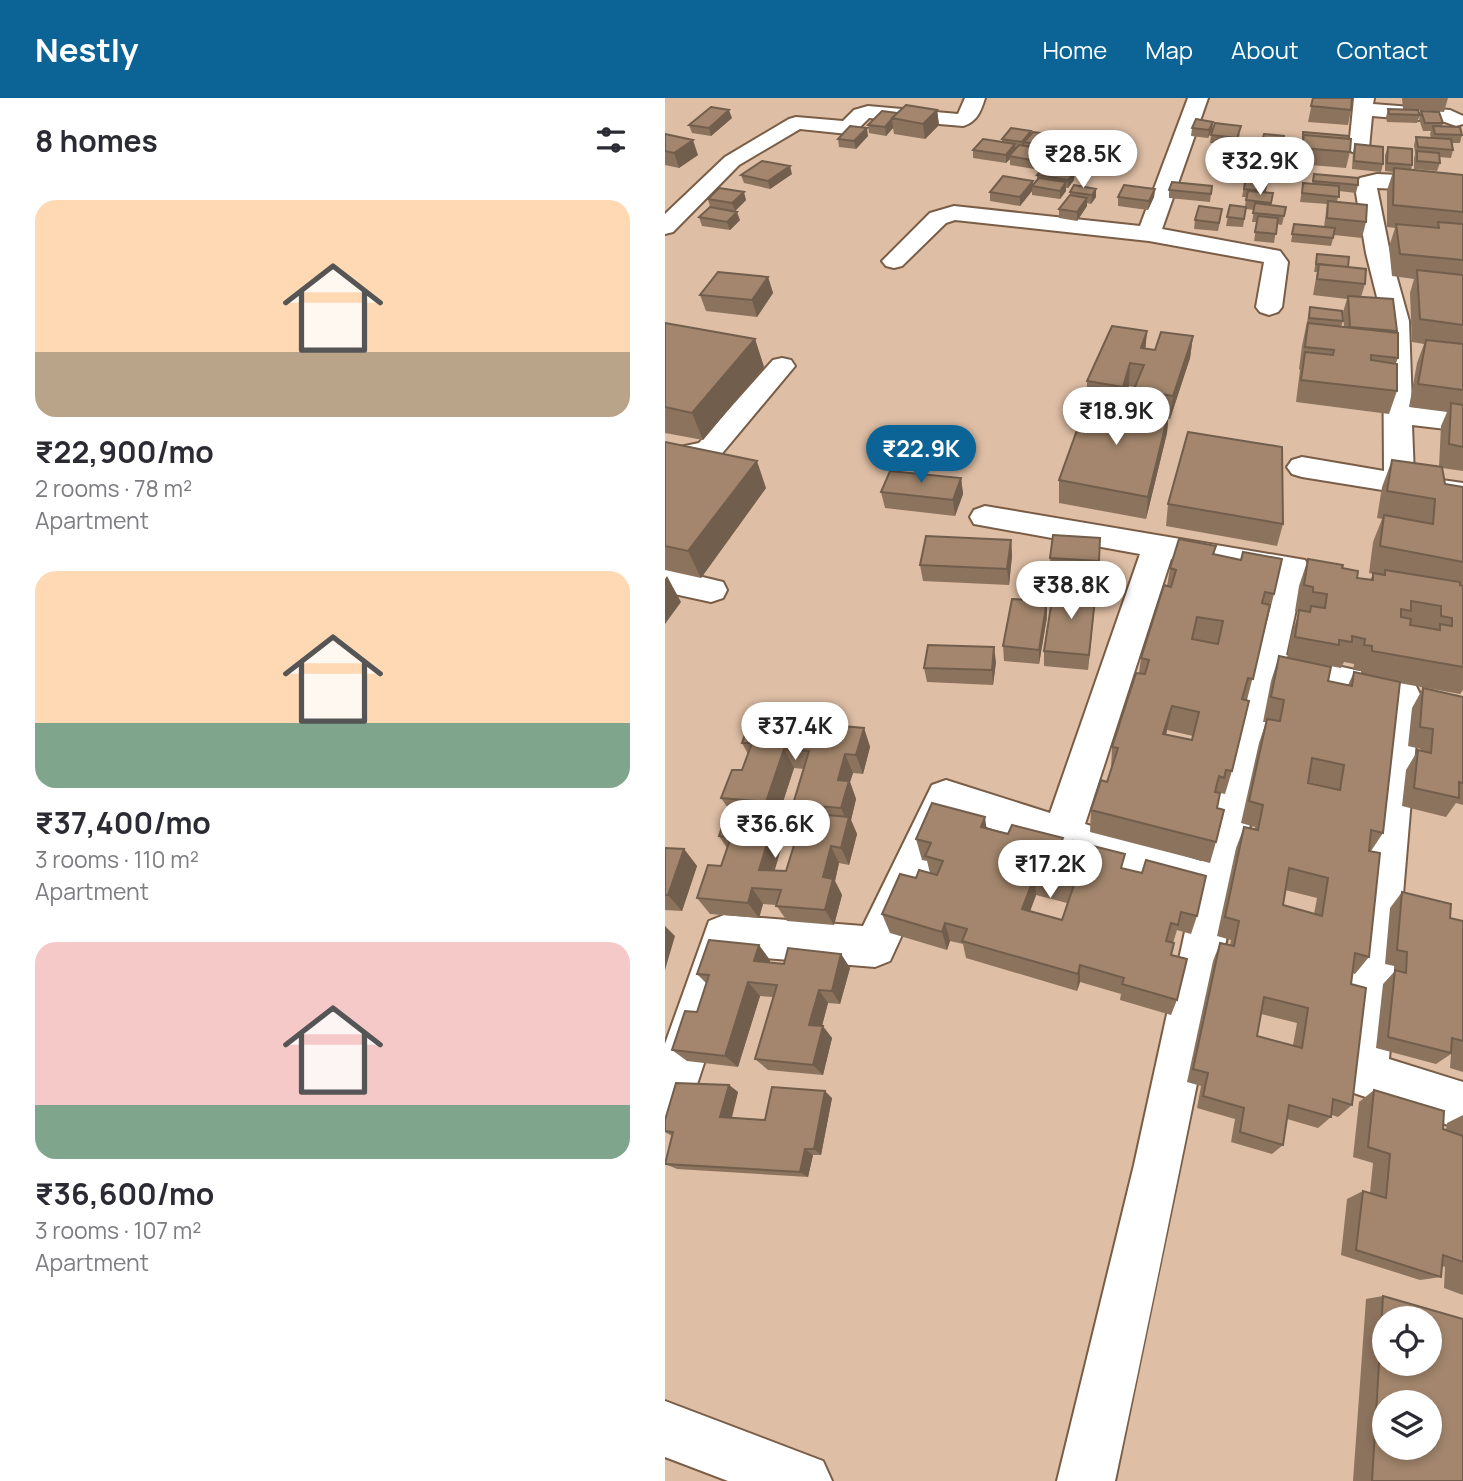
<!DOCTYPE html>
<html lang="en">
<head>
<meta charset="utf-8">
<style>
	body { margin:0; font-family:Manrope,sans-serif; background:#f7f7f7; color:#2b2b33; height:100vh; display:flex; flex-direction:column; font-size:26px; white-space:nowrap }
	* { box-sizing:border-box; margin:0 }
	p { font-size:23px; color:#7c7c81 }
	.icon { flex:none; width:38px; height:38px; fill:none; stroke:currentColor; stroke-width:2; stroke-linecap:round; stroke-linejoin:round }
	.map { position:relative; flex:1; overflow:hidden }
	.panel { display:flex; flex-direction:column; background:#fff; width:665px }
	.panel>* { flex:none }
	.fabs { position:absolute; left:707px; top:1208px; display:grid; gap:14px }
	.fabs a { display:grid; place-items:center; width:70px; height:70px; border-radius:50%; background:#fff; box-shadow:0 4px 10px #0003; font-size:35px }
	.price { position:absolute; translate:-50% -60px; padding:0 16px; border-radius:24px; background:#fff; color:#222; font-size:23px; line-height:46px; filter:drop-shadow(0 2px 4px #0008) }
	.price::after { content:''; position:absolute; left:50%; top:42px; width:21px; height:16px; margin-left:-10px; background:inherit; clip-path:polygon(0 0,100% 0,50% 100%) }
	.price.active { background:#0b6495; color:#fff }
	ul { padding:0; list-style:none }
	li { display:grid; align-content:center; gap:14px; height:371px; padding:0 35px }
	li span { display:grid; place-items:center; height:217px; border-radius:21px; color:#555 }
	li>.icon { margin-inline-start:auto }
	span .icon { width:126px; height:126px; fill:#fffc; stroke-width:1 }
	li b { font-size:30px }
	h2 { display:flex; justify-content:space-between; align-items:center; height:84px; padding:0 35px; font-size:30px }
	header { display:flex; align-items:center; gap:42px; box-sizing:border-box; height:98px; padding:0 35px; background:#0b6495; color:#fff }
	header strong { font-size:33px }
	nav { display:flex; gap:38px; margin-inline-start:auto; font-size:24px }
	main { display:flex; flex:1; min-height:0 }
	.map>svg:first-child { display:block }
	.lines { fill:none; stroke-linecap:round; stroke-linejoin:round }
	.minor-casing { stroke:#795d46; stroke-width:4 }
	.minor { fill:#fff; fill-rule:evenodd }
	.wall { fill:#8c735e; fill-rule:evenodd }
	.shaded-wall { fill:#725e4c }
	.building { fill:#a3866d; stroke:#725e4c; stroke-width:2; fill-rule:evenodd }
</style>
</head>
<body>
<header>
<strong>Nestly</strong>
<nav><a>Home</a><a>Map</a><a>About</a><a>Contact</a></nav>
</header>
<main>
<section class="panel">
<h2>8 homes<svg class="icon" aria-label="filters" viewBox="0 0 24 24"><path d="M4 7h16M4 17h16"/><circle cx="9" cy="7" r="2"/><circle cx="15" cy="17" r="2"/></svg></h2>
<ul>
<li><span style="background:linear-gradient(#ffd9b3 70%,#b9a48a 0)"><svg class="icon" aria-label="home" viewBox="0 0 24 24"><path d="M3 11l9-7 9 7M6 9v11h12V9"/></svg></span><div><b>₹22,900/mo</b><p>2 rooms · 78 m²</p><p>Apartment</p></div></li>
<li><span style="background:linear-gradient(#ffd9b3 70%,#7fa58c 0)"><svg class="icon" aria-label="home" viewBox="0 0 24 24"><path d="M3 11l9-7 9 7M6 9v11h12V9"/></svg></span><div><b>₹37,400/mo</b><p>3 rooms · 110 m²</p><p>Apartment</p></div></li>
<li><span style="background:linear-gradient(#f6c9c9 75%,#7fa58c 0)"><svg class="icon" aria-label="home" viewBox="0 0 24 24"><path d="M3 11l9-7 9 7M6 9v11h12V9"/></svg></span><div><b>₹36,600/mo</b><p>3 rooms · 107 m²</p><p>Apartment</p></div></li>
</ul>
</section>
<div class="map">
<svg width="798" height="1383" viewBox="0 0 798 1383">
	<rect width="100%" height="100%" fill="#debea5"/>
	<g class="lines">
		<defs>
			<path id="minor" d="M300,0H320C316,13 312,24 298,28L204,20L190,34L183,36L135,31L74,67L8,134L0,136V116L60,59L124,21L131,19L178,23L189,12L203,8L293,16Z
				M523,0H543L497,131L615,153L623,164L617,209L613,214L604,217L595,214L591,209L599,164L484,143L290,122L281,125L237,168L229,170L221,168L217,163L265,115L289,108L475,128Z
				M689,0H709L708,6L785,12L798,18V26L791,28L780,24L707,18L704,50L701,54H687L684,50Z
				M712,76L798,80V94L712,90L725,155L744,223L747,309L798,315V333L747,327L749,378L798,385V405L637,379L627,376L622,369L627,362L637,359L719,373L718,223L701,155L690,89L695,80Z
				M117,260L126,262L130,268L54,359L15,367L0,364V346L15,349L34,345L108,262Z
				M320,408L640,462L645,470L638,479L621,557L737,582L750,586L755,596L724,961L798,984V1032L683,993L676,977L718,606L615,583C558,849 507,1117 450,1383H392L469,1067L528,797L291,719L225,863L210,869L74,858L23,1014L6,1020L0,1018V946L44,823L59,817L198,828L267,687L281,682L385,715L475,456L309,426L305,419L309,412ZM506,461L606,478L536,763L420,726Z
				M0,470L58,484L62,492L58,500L46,504L0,494Z
				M0,1303L158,1363L167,1383H63L0,1359Z"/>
		</defs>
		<use href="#minor" class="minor-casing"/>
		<use href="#minor" class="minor"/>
	</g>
	<path class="wall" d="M648,0L688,2L683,27L643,24Z
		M737,0H783L779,14L753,12L755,17L752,25L722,24L721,19L723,11H738Z
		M272,12L274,27L260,41L229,36L228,30L221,38L204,35L203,27L232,15Z
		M756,13L778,25L777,29L797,37L795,45H787L788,52L786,60L774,59L775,65L772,73L749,71V61L750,56L749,47L751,39L766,40L765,36L766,33H758L754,21Z
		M67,20L46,38L27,35L24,27Z
		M548,24L547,32L543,40L526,38L527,30Z
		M638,34L685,54L681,70L634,66Z
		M0,36L33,57L14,70L0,67Z
		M575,36L573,42L589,44L586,60L554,57L555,46L545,45L546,37Z
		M599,36L619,38L616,58L595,57Z
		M366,37H390V45L385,52H386V60L379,69L409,82L403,90H401V93L395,101L367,97V93L355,108L325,103V94L368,83V87L372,81V77L376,72L345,67V61L341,65L308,60V52L337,44V41Z
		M203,38L191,51L174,49L173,41Z
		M690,46L718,66L716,74L687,71L688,54Z
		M723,49L747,67L746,72L798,77V373L777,370L780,386L798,389V592L795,596L734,585L718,735L706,753L704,859L690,876L687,875L686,886L687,1007L673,1019L667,1017L666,1019L653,1030L622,1021L618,1047L607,1056L566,1044L570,1021L532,1010L536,988L522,984L548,863L555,845L565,847L566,842L552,838L571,750L579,729L590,731V729L576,725L594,645L601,624H598L606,583L614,558L622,560L626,538L634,514L630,513L634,488L643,461L677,470L692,480L705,482L708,476L704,475L708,444L717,421L712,420L717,389L727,362L774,369L776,328L782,314L744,309L752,265L759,246L747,244L745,195L749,181L727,178L724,149L730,130L722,129V92L728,74L720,73V57ZM679,564L689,566L688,572L696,573V576L689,574L683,587L663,583L665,568L676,570ZM643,684L668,690L667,691L643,685ZM620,792L652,800L649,816L618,807ZM596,916L632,925L628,947L592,938Z
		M598,58L617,60L613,85L602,84L600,95H608L606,107L621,109L617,127L612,126L609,145L589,143L592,124H587L589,112L581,111L578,129L561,128L565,107L580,109L581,99H577L581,78L594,80Z
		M127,76L105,91L79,85L76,77Z
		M649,76L693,87L691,95L674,93L672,104L701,124L697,140L669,137L666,148L626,144L629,126L659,129L662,106L635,104L638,85L647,86Z
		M547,88L545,104L504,100V92Z
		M431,91V99L426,106L422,105V108L412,123L394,120V111L405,97V94Z
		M490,91L489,99L483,112L453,108V99Z
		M43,101L81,102L70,113L45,109Z
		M34,119L75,122L65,132L37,128Z
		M556,119L553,133L529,131L530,122Z
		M652,156L683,169L700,186L696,199L732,233L733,260L731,265L732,293L724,316L631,304L635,272L634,271L637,248L645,209L678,223L676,229H679L678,214L682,201L648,197L652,174H649Z
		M103,179L108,195L92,219L41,213L35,197Z
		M0,225L90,241L99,269L38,342L0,335Z
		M482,233L480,250L490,252L528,238L525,260L505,321H503L502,335L481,421L394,405V382L422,306V283ZM464,288L470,289L468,307L458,305Z
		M0,344L101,390L36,480L0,472Z
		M296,380L298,396L290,418L220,410L216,394Z
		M503,406L618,426L612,448L501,428Z
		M435,440L433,471L386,468L385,460Z
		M346,442L347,458L344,487L258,483L255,467Z
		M551,448L549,457L609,496L582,602L567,673L560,696L555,695L552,710L551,744L545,765L425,734L426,712L442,684L446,672L447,649L474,575L476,560L502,488L505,470ZM502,632L528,638L527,642L501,637Z
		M431,491L423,572L379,568V553Z
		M382,519L374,566L339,563L338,548Z
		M331,564L328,587L262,584L259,570Z
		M758,590L798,599V707L791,705L781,719L737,708L741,672L753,652L756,653V651L743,648L747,610Z
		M129,624L134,636L150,638L199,630L205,649L198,676L188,675L185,684L191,701L186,722L192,736L184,767L174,765L170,783L177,797L169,827L122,823L111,807L98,806L94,820L45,816L32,800L56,768L62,750L54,738L63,710L56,700L77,672L83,656L77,645ZM129,670L139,671L128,706L136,723L121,773H109L122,731L114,716Z
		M321,730L398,748L458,770L532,818L526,836L512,832L508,845L506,857L512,902L506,917L455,902L456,896L415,884L412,893L301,860L298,846L285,843L282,852L225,835L217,816L251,780L265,775L262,763L257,762L251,741ZM371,797L402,805L397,822L365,813Z
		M0,750L19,751L32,768L17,813L0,812Z
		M737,794L785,820L798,823V974L785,970L786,956L771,966L711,950L718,886L729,874V868L720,866L725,810Z
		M176,856L185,870L175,906L163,905L157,928L167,940L158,977L103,972L90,961L108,899L95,898L73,969L22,963L7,952L32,914L41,885L32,876L105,862V865L119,866Z
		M64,987L73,994L67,1020L100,1022L167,1000L156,1057H148L143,1079L12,1071L0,1066L7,1038L0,1034V1022Z
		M709,992L781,1032L782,1025L798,1017V1197L779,1190L780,1169L777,1168L776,1179L755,1182L676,1157L682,1101L698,1093L705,1095L708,1065L688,1059L694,1004Z
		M718,1198L798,1383H688L701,1201Z"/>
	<path class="shaded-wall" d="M64,12L67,20L46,38L44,30Z
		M272,12L274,27L260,41L258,26Z
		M227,22L228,30L221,38L220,29Z
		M548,24L547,32L543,40L544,32Z
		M202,30L203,38L191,51L189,43Z
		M366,33V41L359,44L360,49L357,52V44Z
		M390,37V45L382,56L381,48Z
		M28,42L33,57L14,70L9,55Z
		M350,46V54L344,58L345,61L341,65V57Z
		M386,52V60L377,72V64Z
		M125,68L127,76L105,91L103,83Z
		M410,74L409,82L403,90V82Z
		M368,83L367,93L355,108V99Z
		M401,84V93L395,101V93Z
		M431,91V99L426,106L427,97Z
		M490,91L489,99L483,112L484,103Z
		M79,94L81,102L70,113L67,105Z
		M422,100V108L412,123V114Z
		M72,114L75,122L65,132L62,124Z
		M103,179L108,195L92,219L87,202Z
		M482,233L480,256L476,250Z
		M528,238L525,260L505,321L508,298Z
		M90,241L99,269L38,342L27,315Z
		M465,265L464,288L456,312L458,289Z
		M504,313L502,335L481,421L483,399Z
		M92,363L101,390L36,480L23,453Z
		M296,380L298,396L290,418L288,402Z
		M346,442L347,458L344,487L342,471Z
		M2,478L16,504L0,526V481Z
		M431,491L430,506L423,572L424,557Z
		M382,503V519L374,566V552Z
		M329,549L331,564L328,587L327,572Z
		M507,608L502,632L495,659L498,636Z
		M129,624L137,644L124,635Z
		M199,630L205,649L198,676L191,657Z
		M119,651L129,670L114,716L122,731L105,788L94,772L110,720L101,704Z
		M180,656L188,675L185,684L191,701L186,722L192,736L184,767L176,750L183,726L176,710L173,682Z
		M320,719L323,741L316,729Z
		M166,748L174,765L170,783L177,797L169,827L160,812L158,779Z
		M19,751L32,768L17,813L3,797Z
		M370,777L371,797L359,830L357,811Z
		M87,790L98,806L94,820L83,805Z
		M280,825L285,843L282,852L277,834Z
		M0,828L10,838L0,872Z
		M94,847L105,862L101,877L89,863Z
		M176,856L185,870L175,906L167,893Z
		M415,867V884L412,893L413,876Z
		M83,884L95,898L73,969L60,958Z
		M154,892L163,905L154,939L144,927Z
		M158,928L167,940L158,977L148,967Z
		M64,987L73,994L65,1025L55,1019Z
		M160,993L167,1000L156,1057L149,1051Z
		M140,1051L148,1057L143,1079L135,1074Z"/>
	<path class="building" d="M648,0H687L686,12L646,8Z
		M241,7L272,12L258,26L227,20Z
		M46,9L64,12L44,30L24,27Z
		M723,11L753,12L755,17L724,16Z
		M217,13L232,15L220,29L203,27Z
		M756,13L774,14L778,25H760Z
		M531,21L548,24L544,32L527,30Z
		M550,25L576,28L572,40L546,37Z
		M185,28L202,30L189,43L173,41Z
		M768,28L795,29L797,37L770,36Z
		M346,30L366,33L357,44L337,41Z
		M368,34L390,37L381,48L359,44Z
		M638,34L684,38V41L639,37L638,41Z
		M0,36L28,42L9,55L0,53Z
		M599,36L619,38L617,50L596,48Z
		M639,37L686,41L685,54L637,50Z
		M751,39L786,41L788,52L753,49Z
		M318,41L350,46L341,57L308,52Z
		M557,41L589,44L587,52L555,49Z
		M690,46L718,49V66L689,63Z
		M354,47L386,52L377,64L344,58Z
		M723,49L747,51V67L722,65Z
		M752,53L774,55L775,65L752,63Z
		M598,58L617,60L616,67L596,65Z
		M97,63L125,68L103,83L76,77Z
		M596,68L616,69L614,77L595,75Z
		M379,69L410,74L403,82L372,77Z
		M729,70L798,77V114L728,107Z
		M649,76L693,80V87L648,83Z
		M338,78L368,83L355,99L325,94Z
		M581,78L603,80L600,93L579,91Z
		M374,80L401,84L395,93L367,88Z
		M507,84L547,88L546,96L504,92Z
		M638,85L674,88V99L637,95Z
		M409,87L431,91L427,97L405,94Z
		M459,87L490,91L484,103L453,99Z
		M54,90L79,94L67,105L43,101Z
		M583,93L608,95L606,105L581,102Z
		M405,97L422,100L412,114L394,111Z
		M663,103L702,107L701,124L662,120Z
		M590,105L621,109L619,118L588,115Z
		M565,107L581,109L579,121L562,119Z
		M534,108L557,111L554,125L530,122Z
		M45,109L72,114L62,124L34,119Z
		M593,118L613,120L611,136L590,134Z
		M773,124L798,126V162L735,156L731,126L774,130Z
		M629,126L670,130L668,140L627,136Z
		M652,156L684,159L683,169L651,166Z
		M654,166L701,171L700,186L652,181Z
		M752,172L798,177V227L755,221Z
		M53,174L103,179L87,202L35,197Z
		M683,198L728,201L732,233L685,229Z
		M645,209L677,213L678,223L644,220Z
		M0,225L90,241L27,315L0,309Z
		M643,225L733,235V260L706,257V262L732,266V293L636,282L640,254L668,257L669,252L640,249Z
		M447,228L482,233L476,250L490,252L496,234L528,238L508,298L469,291L479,267L465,265L458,289L422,283Z
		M761,242L798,246V292L753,286Z
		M424,299L504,313L483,399L394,382Z
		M786,305L798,307V349L784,346Z
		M523,334L617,349L618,426L503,406Z
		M0,344L92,363L23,453L0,448Z
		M727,362L777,369L780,386L798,389V464L715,448L719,417L768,426L770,401L722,393Z
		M225,373L296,380L288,402L216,394Z
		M388,437L435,440L434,463L385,460Z
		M261,438L346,442L342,471L255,467Z
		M514,441L551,448L548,456L576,462L578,454L617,461L609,496L600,494L597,505L605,507L588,581L583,580L577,601L584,603L567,673L561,672L559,680L554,678L550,694L555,695L552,710L559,712L551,744L426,712L436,682L442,684L453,650L447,649L471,575L480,576L484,562L476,560L499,487L506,489L511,472L505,470ZM532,519L558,523L553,546L527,541ZM507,608L534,614L527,642L498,636Z
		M643,461L678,467L677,470L693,473L692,480L708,482V475L720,477V472L795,484V487L798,488V569L707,553V548L699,547L700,541L687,538V544L674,542V547L630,539L634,512L645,514L646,508L660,510L662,496L648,494V489L639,487ZM746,503L776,508V518L787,520V528L775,526V532L745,527L746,521L736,519V511L746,513Z
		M389,488L431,491L424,557L379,553Z
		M347,501L382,503L374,552L338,548Z
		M263,547L329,549L327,572L259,570Z
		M614,558L666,569L663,583L687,588L689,574L735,584L718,735L706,732L704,753L715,755L704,859L690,855L686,886L701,890L687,1007L668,1001L666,1019L624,1007L618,1047L575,1034L579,1010L538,998L543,975L528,971L555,845L569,848L574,823L560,819L579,729L593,732L598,707L584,703L602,621L615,623L619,602L606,599ZM647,660L679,667L675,692L643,685ZM624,770L663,780L657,818L618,807ZM599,899L643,910L637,950L592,938Z
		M758,590L798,599V685L794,684V700L749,690L753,652L766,655L768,631L755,629Z
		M86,620L129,624L124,635L150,638L154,626L199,630L191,657L180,656L173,682L184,683L176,710L128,706L144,653L119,651L101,704L56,700L67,672H77L87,645H77Z
		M267,705L320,719L316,729L343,736L347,727L398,740L395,747L406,750L408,743L460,756L456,770L477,775L481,762L541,778L532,818L516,814L513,827L506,825L501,843L509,845L506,857L522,861L512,902L457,886L459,880L415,867L413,876L297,843L302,831L280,825L277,834L217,816L235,776L251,780L254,772L272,777L278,763L260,758L266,745L251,741ZM370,777L409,787L397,822L357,811Z
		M64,709L112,713L94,772L121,773L139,715L184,719L176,750L166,748L158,779L168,781L160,812L111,808L116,792L87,790L83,805L32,800L43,767L56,768L66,739L54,738Z
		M0,750L19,751L3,797H0Z
		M737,794L786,806L785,820L798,823V943L787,940L786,955L723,939L730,872L741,875L742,854L732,852Z
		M44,842L94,847L89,863L119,866L123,850L176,856L167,893L154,892L144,927L158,928L148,967L90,961L112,887L83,884L60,958L7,952L20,913L32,914L44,877L32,876Z
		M11,985L64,987L55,1019L100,1022L107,989L160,993L149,1051H140L135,1074L0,1066L8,1034L0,1033V1022Z
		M709,992L779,1013L778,1031L798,1038V1164L778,1157L776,1179L691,1152L698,1093L721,1100L725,1056L703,1049Z
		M718,1198L798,1221V1383H707ZM719,1220H765V1265H719ZM719,1304H765V1349H719Z"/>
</svg>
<div class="fabs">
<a><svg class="icon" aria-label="locate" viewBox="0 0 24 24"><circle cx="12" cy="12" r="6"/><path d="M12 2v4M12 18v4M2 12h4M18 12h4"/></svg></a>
<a><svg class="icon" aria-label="layers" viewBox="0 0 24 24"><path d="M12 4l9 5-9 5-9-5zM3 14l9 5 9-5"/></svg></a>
</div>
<b class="price" style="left:418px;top:92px">₹28.5K</b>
<b class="price" style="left:595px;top:99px">₹32.9K</b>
<b class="price" style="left:451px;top:349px">₹18.9K</b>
<b class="price active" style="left:256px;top:387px">₹22.9K</b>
<b class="price" style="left:406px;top:523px">₹38.8K</b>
<b class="price" style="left:130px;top:664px">₹37.4K</b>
<b class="price" style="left:110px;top:762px">₹36.6K</b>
<b class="price" style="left:385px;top:802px">₹17.2K</b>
</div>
</main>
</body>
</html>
